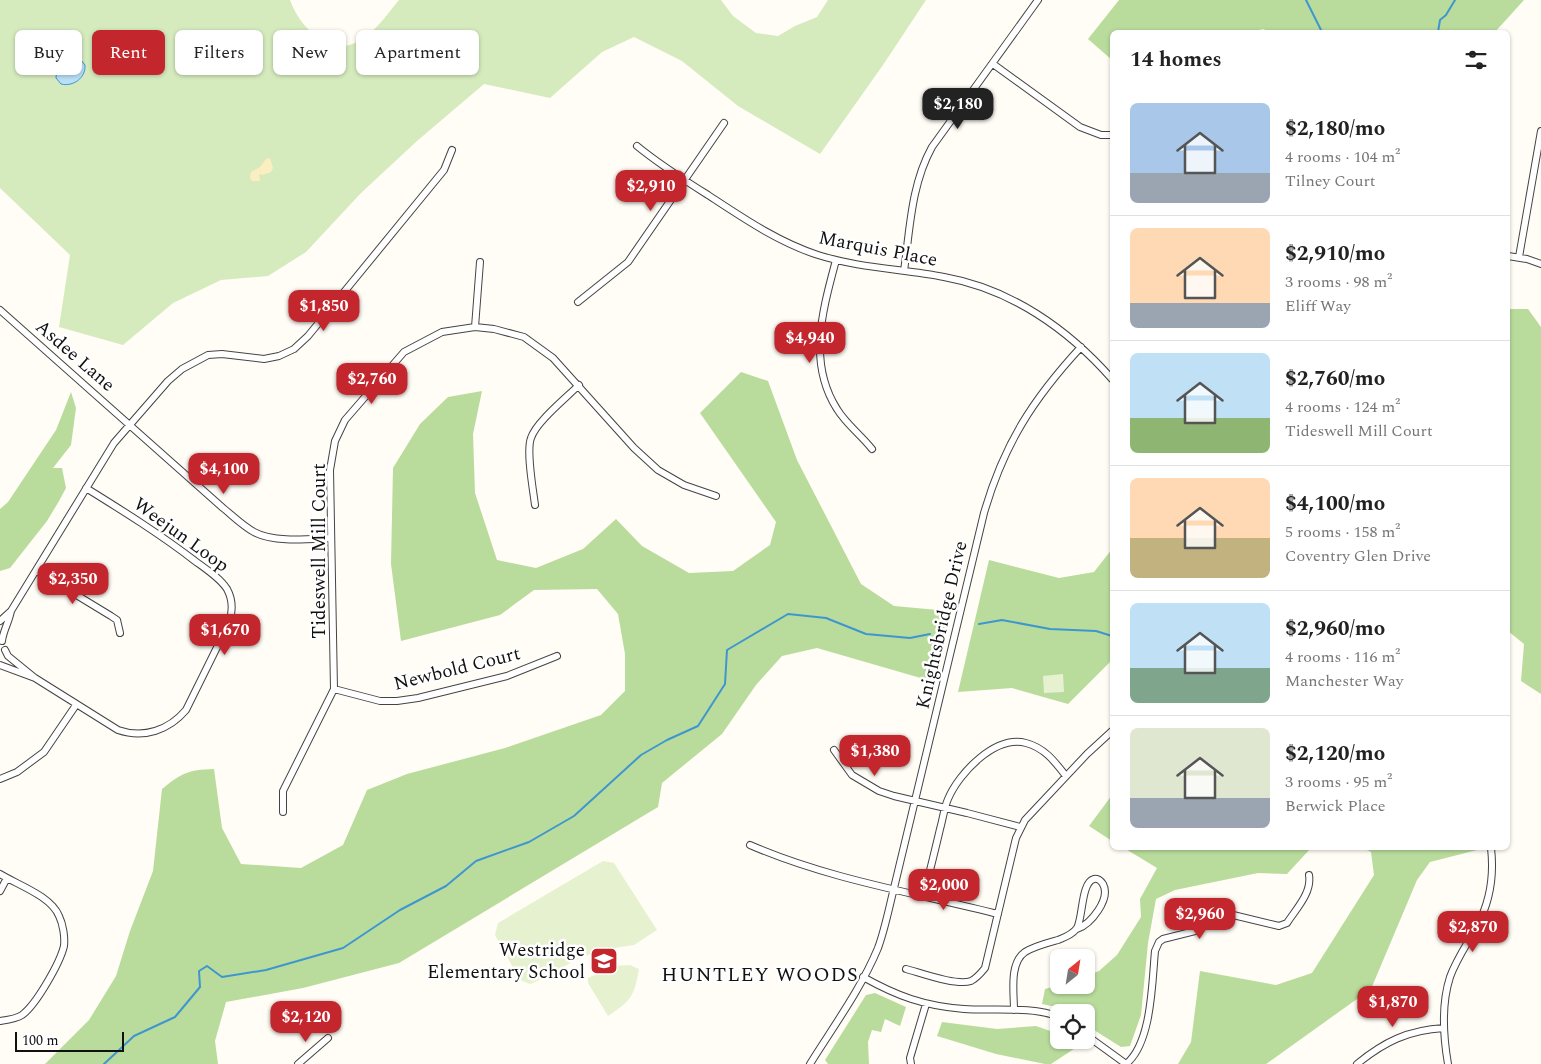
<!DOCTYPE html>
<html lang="en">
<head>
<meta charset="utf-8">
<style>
	body { margin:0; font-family:Spectral,serif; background:#f6f6f6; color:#222; height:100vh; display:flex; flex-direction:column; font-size:19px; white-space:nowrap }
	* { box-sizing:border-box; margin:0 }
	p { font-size:16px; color:#767676 }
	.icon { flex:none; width:28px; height:28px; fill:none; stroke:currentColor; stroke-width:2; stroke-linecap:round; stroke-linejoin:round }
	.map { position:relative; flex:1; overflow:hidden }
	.details { position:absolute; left:1110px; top:30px; width:400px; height:820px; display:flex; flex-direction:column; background:#fff; border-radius:8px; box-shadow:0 1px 4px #0004 }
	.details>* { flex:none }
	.hud { position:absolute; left:15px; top:30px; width:475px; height:45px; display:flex; gap:10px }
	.needle { width:32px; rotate:30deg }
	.buttons { position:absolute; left:1050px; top:949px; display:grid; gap:10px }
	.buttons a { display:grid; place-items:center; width:45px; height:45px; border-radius:8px; background:#fff; box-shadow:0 1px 4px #0004; font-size:25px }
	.scale { position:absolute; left:15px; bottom:12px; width:109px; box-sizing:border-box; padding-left:5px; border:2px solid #111; border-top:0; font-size:14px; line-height:18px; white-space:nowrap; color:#111; -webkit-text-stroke:4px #fff; paint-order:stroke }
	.price { position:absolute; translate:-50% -42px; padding:0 11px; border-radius:10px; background:#c4262e; color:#fff; font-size:16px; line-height:32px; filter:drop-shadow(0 1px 2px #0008) }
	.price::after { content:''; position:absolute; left:50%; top:30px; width:15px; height:11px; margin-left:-8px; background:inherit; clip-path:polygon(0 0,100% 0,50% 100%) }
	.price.current { background:#222; color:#fff }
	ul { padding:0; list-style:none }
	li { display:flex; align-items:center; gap:15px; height:125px; padding:0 20px }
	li+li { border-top:1px solid #e0e0e0 }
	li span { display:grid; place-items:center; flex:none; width:140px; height:100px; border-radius:8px; color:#555 }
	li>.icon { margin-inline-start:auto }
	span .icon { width:60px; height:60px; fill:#fffc; stroke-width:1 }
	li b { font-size:21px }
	h2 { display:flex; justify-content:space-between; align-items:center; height:60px; padding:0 20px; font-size:21px }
	.tag { padding:0 18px; border-radius:8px; background:#fff; box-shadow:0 1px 4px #0004; font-size:18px; line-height:45px }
	.tag.current { background:#c4262e; color:#fff }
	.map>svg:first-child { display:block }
	.green { fill:#d5ebbd }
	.forest { fill:#b9dc9c }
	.sand { fill:#fbeec1 }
	.pitch { fill:#e6f2cf }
	.water { fill:#b9e0f7; stroke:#3f96cf }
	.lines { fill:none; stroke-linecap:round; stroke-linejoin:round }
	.stream { stroke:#3f96cf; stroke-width:2 }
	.street-casing { stroke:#444; stroke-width:8 }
	.street { stroke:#fff; stroke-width:6 }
	.labels { text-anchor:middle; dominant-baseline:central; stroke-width:5; stroke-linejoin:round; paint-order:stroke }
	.street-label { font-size:19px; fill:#111; stroke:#fff }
	.poi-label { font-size:19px; fill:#111; stroke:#fff; text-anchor:end }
	.neighbourhood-label { font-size:20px; letter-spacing:1px; fill:#111; stroke:#fff }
</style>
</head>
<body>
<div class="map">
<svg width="1541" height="1064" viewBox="0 0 1541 1064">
	<rect width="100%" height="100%" fill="#fffdf5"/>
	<path class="green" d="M0,0H290C295,14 305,29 318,37C323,40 330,46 335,46C364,50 383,19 399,0H721L733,16L756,33L778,36L795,26L817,17L828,0H926L883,65L820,154L738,106L682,61L634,37L602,52L550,98L484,84L417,141L361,193L306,252L268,276L221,280L173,303L123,345L59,327L70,255L0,188Z"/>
	<path class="forest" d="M1119,0H1524L1495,32H1271L1263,29L1252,32H1112V60L1088,39Z
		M1508,309H1528L1541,327V694L1521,681L1524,644L1508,631Z
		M741,372L768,381L797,460L861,584L894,606L949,611L931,681L817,648L782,656L756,685L722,734L662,783L658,807L399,963L303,988L226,1002L215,1041L218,1064H45L89,1020L116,976L130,931L153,871L162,789C182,773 187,770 214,769L222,828L241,864L301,868L343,845L367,790L407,774L505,748L601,715L625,691V654L618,614L597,589L534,590L500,615L401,641L391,564L393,468L420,424L448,397L482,391L473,434L475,493L497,560L536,568L583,549L616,519L642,546L689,573L733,571L770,545L776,522L700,413Z
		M71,392L76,408L71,445L53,468H62L66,488L59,501L47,521L10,568L0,571V509L8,502L56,430Z
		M1112,549V660L1068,704L1012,688L958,692L989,560L1059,578L1094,572Z
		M1112,795V841L1089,826Z
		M1124,848H1311L1287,874L1258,873L1175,890L1156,899L1148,943L1141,1015L1130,1046L1121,1047L1086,1025V1012H1069L1065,1009L1042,1004L1045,989L1059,985H1086V976L1099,971L1117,955L1141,917L1140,899L1157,868Z
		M1363,848H1476L1477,850L1430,862L1417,880L1371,989L1266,1064H1178L1191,1042L1200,971L1276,985L1312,973L1374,875L1371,852Z
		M875,993L906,1007L900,1026L885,1019L881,1032L872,1030L868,1042L869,1064H828L825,1060L866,995Z
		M942,1022L997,1029L1036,1026L1059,1034V1040H1075L1083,1043L1051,1064H1045L996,1054L937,1036Z"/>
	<path class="sand" d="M270,158L273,168L271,172L263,175L259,174L260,181H252L250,178L251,172L260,167L266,159Z"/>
	<path class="pitch" d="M1063,674L1064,692L1044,693L1043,676Z
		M603,861L614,863L657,930L634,945L601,950L573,961L553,974L530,984L520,980L495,935L498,923Z
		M630,965L639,969C634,996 632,1000 608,1016L588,983V978L614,966Z"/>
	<path class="water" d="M75,58L81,60L85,65C86,78 73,87 61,84L56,78C56,66 64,59 75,58Z"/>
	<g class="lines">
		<path class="stream" d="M1306,0L1322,32
			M1438,32L1440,20L1446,15L1455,0
			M979,624L1002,620L1050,629L1096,631L1112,636
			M104,1064L134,1036L175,1017L200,987L199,971L207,966L222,977L266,970L343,948L400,910L446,886L476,861L529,842L574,816L641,755L667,740L698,726L725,684L727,650L788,614L826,618L866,634L910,638L930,634"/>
		<defs>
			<path id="street" d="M993,64L1080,127L1101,135H1112
				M637,146C659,164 684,180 708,195C743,218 778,242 818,255C859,268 902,269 944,277C1011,289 1068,329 1112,379
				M1508,256L1527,259L1541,264
				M1519,257L1541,131
				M836,260C823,309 807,362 837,409C846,424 861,435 872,449
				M904,271C910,229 911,185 932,147L1038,0
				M578,302L628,262L724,123
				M0,310L223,508C233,516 243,526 254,532C274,543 309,539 331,538
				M475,327L480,262
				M535,505C533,489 526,451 531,438C536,422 566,398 579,385
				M37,571L111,616L117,620L120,633
				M11,611L114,443L168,381L182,369L208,355L222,354L264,359L279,356L294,349L308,336L444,170L452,150
				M0,621L11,611C9,622 3,631 2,641
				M0,665L35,678L8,656L5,650
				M35,678L118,730C144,739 169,730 186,710L229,623C233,611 233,600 227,589C220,578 206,569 195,561C160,534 123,511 86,488
				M334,689L380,701H397L418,698L507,676L557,656
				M834,750L852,775L879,791L894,796L967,813L1020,827
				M0,779L17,772L44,752L76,705
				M283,812V791L334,689L330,470L335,441L345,420L404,352L442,332L475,327L494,329L524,337L553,358L634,448L658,470L684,485L716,496
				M750,845C828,879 915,893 998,914
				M0,874C18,885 51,896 59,916C63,924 65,937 64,946C60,963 36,1005 22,1015C16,1019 7,1020 0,1021
				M0,891L7,878
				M924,896C929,873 935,851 940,829C943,819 944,808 948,799C959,773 995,735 1026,743C1045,748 1055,762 1066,776
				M906,969C921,973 956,986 971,981C977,978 981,973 985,968L1016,838L1025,820L1087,754L1112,731
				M863,977C897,996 924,1006 964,1009C992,1011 1033,1006 1059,1017
				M1014,1010C1014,993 1009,963 1025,952C1035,946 1047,943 1058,940C1065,937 1072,935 1077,928C1083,918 1081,882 1094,879C1098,878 1101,881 1103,884C1111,899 1091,924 1077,929
				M1086,1035L1126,1064C1152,1043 1152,982 1155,951L1159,942L1163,939L1195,931L1224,914H1229L1279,926L1287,923C1296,909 1312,893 1309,875
				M298,1064L328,1038
				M810,1064C833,1027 861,989 878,948C885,929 889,908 894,888L984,513C1004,444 1033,399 1081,347
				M911,1064L910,1058L926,1004
				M1357,1064C1384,1042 1408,1030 1444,1028
				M1448,1064C1443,1035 1441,1005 1450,977C1457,958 1468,943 1477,926C1490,902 1494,874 1491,848"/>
		</defs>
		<use href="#street" class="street-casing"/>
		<use href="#street" class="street"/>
	</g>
	<defs>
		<symbol id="school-square" viewBox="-11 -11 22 22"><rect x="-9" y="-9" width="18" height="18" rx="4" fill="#c4262e" stroke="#fff"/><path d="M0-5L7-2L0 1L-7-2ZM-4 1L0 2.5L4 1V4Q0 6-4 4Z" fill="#fff"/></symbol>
	</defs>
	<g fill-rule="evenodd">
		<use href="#school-square" x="588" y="945" width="32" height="32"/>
	</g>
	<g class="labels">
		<g class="street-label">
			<text transform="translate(878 249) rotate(11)">Marquis Place</text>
			<text transform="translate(75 356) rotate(41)">Asdee Lane</text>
			<text transform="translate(181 535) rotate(36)">Weejun Loop</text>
			<text transform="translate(319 551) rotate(-90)">Tideswell Mill Court</text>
			<text transform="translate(942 625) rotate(-77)">Knightsbridge Drive</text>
			<text transform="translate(457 669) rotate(-14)">Newbold Court</text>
		</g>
		<g class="poi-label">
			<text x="585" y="950">Westridge<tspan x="585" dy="22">Elementary School</tspan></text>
		</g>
		<g class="neighbourhood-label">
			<text x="760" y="975">HUNTLEY WOODS</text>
		</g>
	</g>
</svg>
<div class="buttons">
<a><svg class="needle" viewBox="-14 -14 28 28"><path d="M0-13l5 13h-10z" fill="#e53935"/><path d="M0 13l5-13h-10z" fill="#767676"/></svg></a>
<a><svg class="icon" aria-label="locate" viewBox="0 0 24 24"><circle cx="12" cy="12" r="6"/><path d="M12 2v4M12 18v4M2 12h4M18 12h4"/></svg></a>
</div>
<div class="scale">100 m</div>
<b class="price current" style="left:958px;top:130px">$2,180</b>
<b class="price" style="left:651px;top:212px">$2,910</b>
<b class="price" style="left:324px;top:332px">$1,850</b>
<b class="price" style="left:810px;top:364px">$4,940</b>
<b class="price" style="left:372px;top:405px">$2,760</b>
<b class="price" style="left:224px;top:495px">$4,100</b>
<b class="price" style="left:73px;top:605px">$2,350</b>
<b class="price" style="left:225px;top:656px">$1,670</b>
<b class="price" style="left:875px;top:777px">$1,380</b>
<b class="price" style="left:944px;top:911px">$2,000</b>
<b class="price" style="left:1200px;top:940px">$2,960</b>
<b class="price" style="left:1473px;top:953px">$2,870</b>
<b class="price" style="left:1393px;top:1028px">$1,870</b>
<b class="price" style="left:306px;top:1043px">$2,120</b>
<div class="hud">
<a class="tag">Buy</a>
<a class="tag current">Rent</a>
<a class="tag">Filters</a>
<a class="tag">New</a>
<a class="tag">Apartment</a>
</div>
<section class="details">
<h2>14 homes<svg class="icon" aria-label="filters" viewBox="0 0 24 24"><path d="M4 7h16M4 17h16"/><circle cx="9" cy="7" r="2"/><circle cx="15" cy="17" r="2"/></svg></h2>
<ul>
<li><span style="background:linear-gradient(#a9c7e8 70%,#9aa5b1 0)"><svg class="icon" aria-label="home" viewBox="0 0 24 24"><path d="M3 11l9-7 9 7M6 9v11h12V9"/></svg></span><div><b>$2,180/mo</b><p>4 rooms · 104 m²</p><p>Tilney Court</p></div></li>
<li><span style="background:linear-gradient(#ffd9b3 75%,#9aa5b1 0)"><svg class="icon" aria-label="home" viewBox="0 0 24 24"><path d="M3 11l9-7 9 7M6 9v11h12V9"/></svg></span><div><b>$2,910/mo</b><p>3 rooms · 98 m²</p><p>Eliff Way</p></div></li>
<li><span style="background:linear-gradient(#bfe0f5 65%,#8fb573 0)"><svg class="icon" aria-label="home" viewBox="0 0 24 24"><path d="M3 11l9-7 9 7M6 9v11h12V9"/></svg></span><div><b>$2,760/mo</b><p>4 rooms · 124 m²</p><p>Tideswell Mill Court</p></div></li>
<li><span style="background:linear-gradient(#ffd9b3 60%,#c2b280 0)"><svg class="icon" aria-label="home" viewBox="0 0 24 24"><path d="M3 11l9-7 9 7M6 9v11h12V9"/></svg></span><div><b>$4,100/mo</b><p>5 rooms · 158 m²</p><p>Coventry Glen Drive</p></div></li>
<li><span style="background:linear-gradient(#bfe0f5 65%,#7fa58c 0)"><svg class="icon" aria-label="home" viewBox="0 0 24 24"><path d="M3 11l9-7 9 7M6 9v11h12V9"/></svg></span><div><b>$2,960/mo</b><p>4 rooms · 116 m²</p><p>Manchester Way</p></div></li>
<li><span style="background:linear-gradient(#dfe7d0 70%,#9aa5b1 0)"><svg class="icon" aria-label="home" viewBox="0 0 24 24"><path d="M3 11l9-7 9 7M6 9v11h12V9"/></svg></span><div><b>$2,120/mo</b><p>3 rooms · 95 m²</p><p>Berwick Place</p></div></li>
</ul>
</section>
</div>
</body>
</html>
